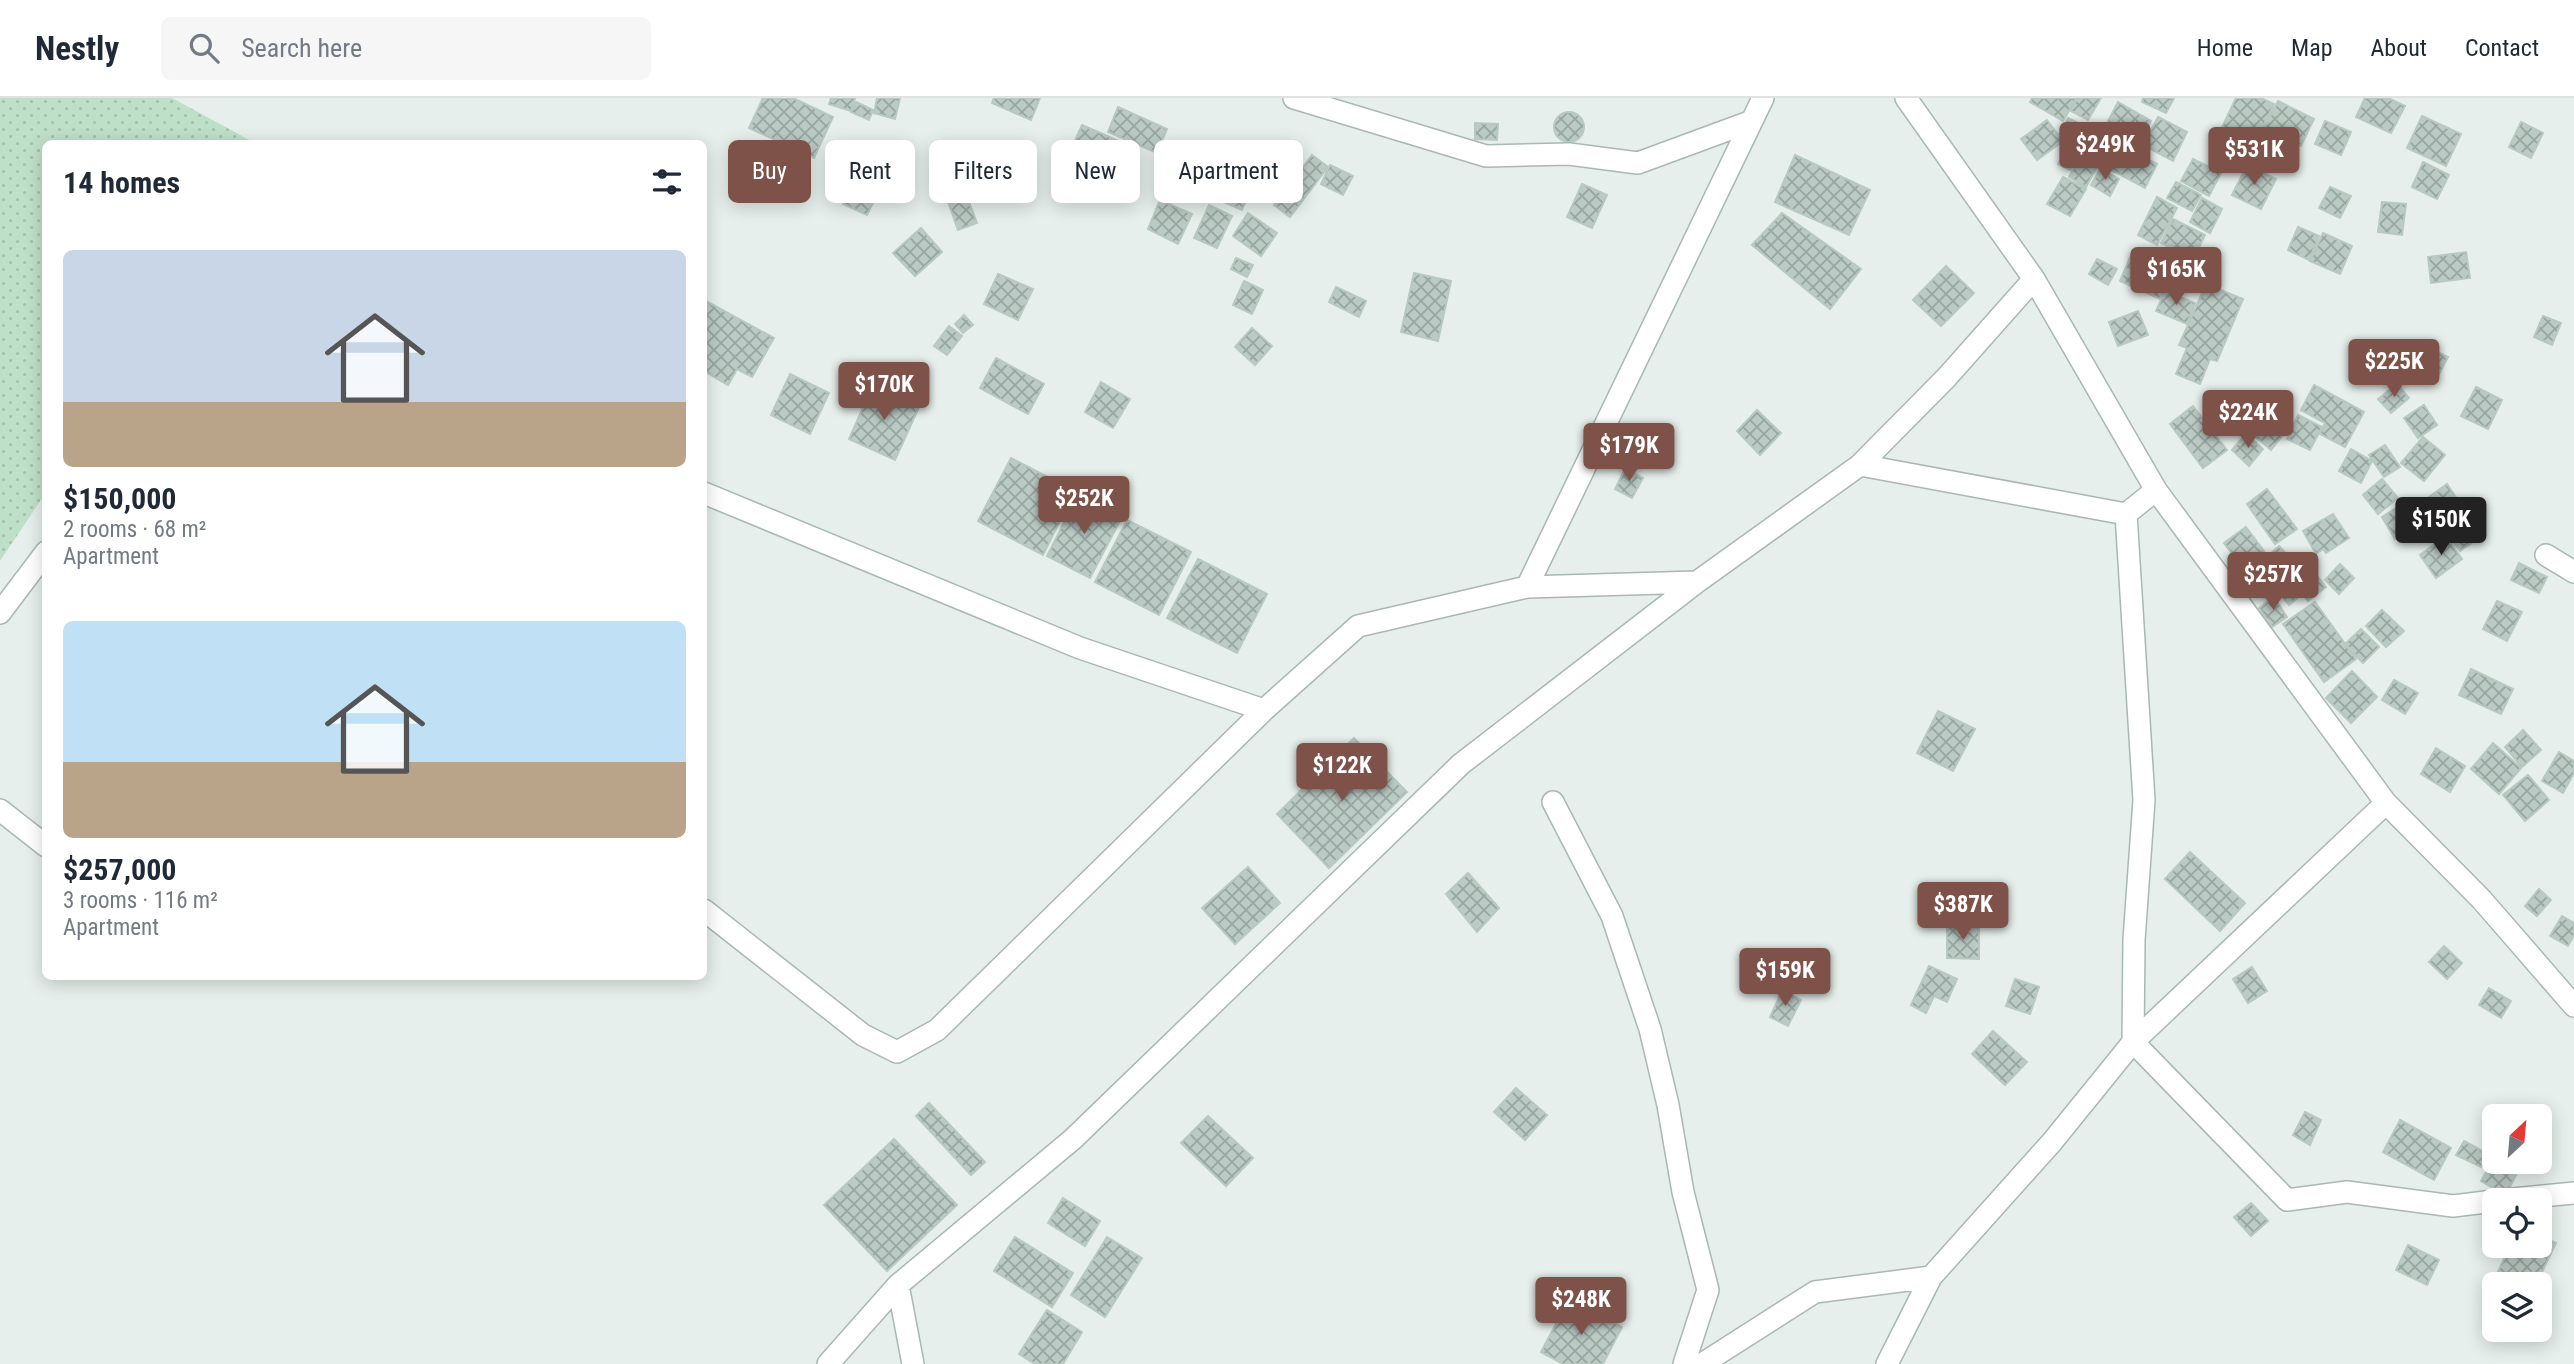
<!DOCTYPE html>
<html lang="en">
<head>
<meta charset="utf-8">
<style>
	body { margin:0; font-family:"Roboto Condensed",sans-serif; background:#f6f6f7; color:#1f2937; height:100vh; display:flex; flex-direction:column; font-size:26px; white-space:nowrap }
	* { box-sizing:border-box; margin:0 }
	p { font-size:23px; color:#747a83 }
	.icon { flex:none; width:38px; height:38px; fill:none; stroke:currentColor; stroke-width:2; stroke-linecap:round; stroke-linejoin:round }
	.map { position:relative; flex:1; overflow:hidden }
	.drawer { position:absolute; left:42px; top:42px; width:665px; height:840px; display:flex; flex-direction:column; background:#fff; border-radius:10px; box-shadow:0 4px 18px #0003 }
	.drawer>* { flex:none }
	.banner { position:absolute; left:728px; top:42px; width:665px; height:63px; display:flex; gap:14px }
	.needle { width:46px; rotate:26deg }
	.controls { position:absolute; left:2482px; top:1006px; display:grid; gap:14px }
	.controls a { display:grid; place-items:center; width:70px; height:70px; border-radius:10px; background:#fff; box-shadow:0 4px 18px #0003; font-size:35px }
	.price { position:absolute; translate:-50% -60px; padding:0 16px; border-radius:7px; background:#7f5249; color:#fff; font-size:23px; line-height:46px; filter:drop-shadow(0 2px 4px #0008) }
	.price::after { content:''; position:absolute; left:50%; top:42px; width:21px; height:16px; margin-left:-10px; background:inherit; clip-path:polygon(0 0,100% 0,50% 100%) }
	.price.active { background:#222; color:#fff }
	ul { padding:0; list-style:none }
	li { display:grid; align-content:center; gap:14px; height:371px; padding:0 21px }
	li span { display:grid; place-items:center; height:217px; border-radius:10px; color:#555 }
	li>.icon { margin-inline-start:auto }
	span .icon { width:126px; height:126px; fill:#fffc; stroke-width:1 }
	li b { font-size:30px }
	h2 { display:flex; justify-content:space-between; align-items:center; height:84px; padding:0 21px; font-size:30px }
	.chip { padding:0 24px; border-radius:10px; background:#fff; box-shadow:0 4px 18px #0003; font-size:24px; line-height:63px }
	.chip.active { background:#7f5249; color:#fff }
	header { display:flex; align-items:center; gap:42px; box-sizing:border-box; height:98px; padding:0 35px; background:#fff; border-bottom:2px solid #e0e1e3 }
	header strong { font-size:33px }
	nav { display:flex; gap:38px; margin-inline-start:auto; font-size:24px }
	.search { width:490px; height:63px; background:#f6f6f7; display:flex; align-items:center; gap:18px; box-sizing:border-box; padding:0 24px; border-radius:10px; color:#747a83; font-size:26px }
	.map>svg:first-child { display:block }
	.grass { fill:url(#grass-dots) }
	.building { fill:url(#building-cross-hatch); stroke:#b8c9c2; stroke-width:2 }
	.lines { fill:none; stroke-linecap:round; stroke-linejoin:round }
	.minor-casing { stroke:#a8b8b2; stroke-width:24 }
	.minor { stroke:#fff; stroke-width:21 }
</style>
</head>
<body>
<header>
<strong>Nestly</strong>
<div class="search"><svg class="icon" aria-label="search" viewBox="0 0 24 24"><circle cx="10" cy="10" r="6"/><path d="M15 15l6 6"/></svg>Search here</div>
<nav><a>Home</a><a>Map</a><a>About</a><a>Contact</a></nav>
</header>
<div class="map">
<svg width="2574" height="1266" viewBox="0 0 2574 1266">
	<defs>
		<pattern id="grass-dots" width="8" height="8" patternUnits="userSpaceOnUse" patternTransform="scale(1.75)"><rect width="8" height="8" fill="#bfe0c8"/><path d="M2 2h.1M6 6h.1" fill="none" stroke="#a4c1ad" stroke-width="1.8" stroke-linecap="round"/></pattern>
		<pattern id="building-cross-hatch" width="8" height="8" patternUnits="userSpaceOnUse" patternTransform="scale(1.75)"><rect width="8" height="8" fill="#bbcac4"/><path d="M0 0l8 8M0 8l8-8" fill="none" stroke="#98a6a0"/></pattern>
	</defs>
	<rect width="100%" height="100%" fill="#e6efeb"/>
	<path class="grass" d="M0,0H172L255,45L46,46L45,396L0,463Z"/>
	<path class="building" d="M763,0H793L833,19L814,60L749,30Z
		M831,0H855L851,13L829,6Z
		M877,0H900L895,21L874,15Z
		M994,0H1040L1031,22L992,5Z
		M2032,0H2073L2076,1L2063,23L2030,4Z
		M2075,0H2101L2088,22L2071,13L2077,1Z
		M2143,0H2174L2166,15L2142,4Z
		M2236,0H2261L2274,6L2245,67L2212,50Z
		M2365,0H2388L2405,8L2391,35L2356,19Z
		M2278,3L2314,21L2301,48L2264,30Z
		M856,4L873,12L869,22L851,14Z
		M2118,4L2151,23L2138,48L2105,29Z
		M1118,9L1167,31L1157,55L1108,34Z
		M1554 29a15 15 0 1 1 30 0a15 15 0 1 1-30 0Z
		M2422,18L2461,36L2446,68L2407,50Z
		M2158,19L2187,34L2173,63L2143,47Z
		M2068,20L2086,29L2076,47L2059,37Z
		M2047,22L2063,43L2037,62L2021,41Z
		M2325,23L2351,34L2341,57L2315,46Z
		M2521,24L2543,35L2531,60L2509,49Z
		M1475,25L1498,26L1497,42L1475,41Z
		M2093,26L2115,38L2102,61L2080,49Z
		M1082,27L1119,43L1097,93L1060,76Z
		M1235,45L1265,59L1242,112L1212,99Z
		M2116,45L2157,66L2145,90L2104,68Z
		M2068,49L2080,56L2070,72L2058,66Z
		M1312,57L1328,69L1290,119L1274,107Z
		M1795,57L1870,92L1849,137L1775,104Z
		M2081,57L2098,67L2086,89L2069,79Z
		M2193,61L2221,75L2209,98L2181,83Z
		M2423,64L2449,77L2437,101L2412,89Z
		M1330,67L1353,78L1343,97L1321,86Z
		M2247,67L2276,81L2261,111L2232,97Z
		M2100,71L2119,81L2110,98L2091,87Z
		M2063,79L2086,91L2070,118L2047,106Z
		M854,83L878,95L867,117L843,106Z
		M2176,84L2201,97L2192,113L2167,100Z
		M1582,86L1607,97L1592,130L1567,119Z
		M2330,89L2351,98L2340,120L2319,110Z
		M964,91L977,125L958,132L946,98Z
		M2157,99L2177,110L2157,147L2138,137Z
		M2202,100L2222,111L2210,135L2190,124Z
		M1160,102L1192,116L1178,146L1148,131Z
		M2382,104L2406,106L2402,137L2378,134Z
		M1209,107L1232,118L1217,150L1194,140Z
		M1248,115L1277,135L1261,158L1233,138Z
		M1782,115L1861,171L1830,211L1752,147Z
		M2173,121L2205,137L2193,161L2161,145Z
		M2298,129L2319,138L2309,162L2288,152Z
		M921,130L942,154L915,178L893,155Z
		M2323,135L2352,148L2340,176L2310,163Z
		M2466,154L2470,180L2431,185L2428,159Z
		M2131,157L2171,176L2160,201L2120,183Z
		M1236,160L1253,167L1247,179L1231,171Z
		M2097,161L2117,171L2108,187L2089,176Z
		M1946,168L1974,195L1941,228L1913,202Z
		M1414,175L1451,183L1438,243L1401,234Z
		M998,176L1033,191L1018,222L984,206Z
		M1244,183L1263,192L1252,216L1233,207Z
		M2206,186L2243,201L2217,263L2210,261L2200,286L2176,276L2187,250L2179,247Z
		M1336,189L1366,203L1359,219L1329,204Z
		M2165,193L2195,205L2187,226L2156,213Z
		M704,202L774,240L752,279L737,271L728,287L704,273Z
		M2138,213L2148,237L2118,248L2109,224Z
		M964,217L973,227L963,235L955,226Z
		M2543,218L2561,225L2552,247L2534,239Z
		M949,228L962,238L947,257L934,248Z
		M1252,230L1272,248L1255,267L1235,249Z
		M2425,248L2448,259L2434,286L2412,274Z
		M996,260L1044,286L1028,316L980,290Z
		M790,276L829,295L810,336L771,317Z
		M1101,284L1130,301L1113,330L1085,314Z
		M2397,286L2409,300L2391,315L2378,301Z
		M873,287L920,307L895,362L849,341Z
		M2314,287L2364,314L2345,349L2320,336L2325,325L2301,312Z
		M2476,289L2502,302L2488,331L2461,318Z
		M2424,307L2437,327L2418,340L2404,320Z
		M2193,308L2227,352L2203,370L2170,326Z
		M1757,312L1781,335L1760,357L1737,333Z
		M2265,316L2285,334L2271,352L2250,334Z
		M2298,317L2322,329L2310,352L2287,341Z
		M2246,336L2263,351L2249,368L2232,352Z
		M2423,339L2445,357L2424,383L2401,365Z
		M2385,347L2400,369L2384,379L2369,357Z
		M2351,351L2372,363L2361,385L2339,373Z
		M1011,360L1075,393L1043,457L978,423Z
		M1625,371L1643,380L1632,400L1615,391Z
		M2382,381L2398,400L2378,416L2363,397Z
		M2447,386L2463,410L2438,427L2422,404Z
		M2267,391L2297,431L2275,446L2247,406Z
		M1078,397L1122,419L1090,480L1047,458Z
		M2401,407L2415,429L2395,441L2382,419Z
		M2467,410L2485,435L2460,453L2442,429Z
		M2333,416L2349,440L2326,455L2323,451L2316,456L2303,433Z
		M1127,422L1191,454L1159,517L1095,484Z
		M2246,429L2264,453L2242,469L2224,445Z
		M2446,438L2462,461L2436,480L2420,457Z
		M2279,448L2300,470L2276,492L2256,469Z
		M1198,461L1267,496L1237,555L1167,520Z
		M2519,465L2547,479L2539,495L2511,482Z
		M2308,466L2326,489L2308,503L2302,496L2289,507L2276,492Z
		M2340,466L2354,480L2339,496L2325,482Z
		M2274,499L2287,519L2272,529L2259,510Z
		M2497,503L2522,514L2507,543L2483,531Z
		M2315,504L2356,561L2324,584L2283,526Z
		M2382,512L2404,533L2386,549L2366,528Z
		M2361,531L2379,549L2363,565L2345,546Z
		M2471,571L2513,591L2501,616L2459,597Z
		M2352,573L2377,599L2351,625L2326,600Z
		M2394,582L2418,595L2405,616L2382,602Z
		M1938,613L1975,631L1953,673L1917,655Z
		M2523,632L2541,652L2522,669L2505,649Z
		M1354,640L1407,694L1329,770L1277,716Z
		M2493,645L2521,670L2499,696L2471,671Z
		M2436,650L2465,668L2450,694L2421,676Z
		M2559,654L2574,663V675L2563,695L2542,683Z
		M2528,677L2549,702L2525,723L2503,697Z
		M2190,754L2245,805L2220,833L2165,781Z
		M1248,769L1280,805L1235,846L1202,810Z
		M1468,775L1499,810L1477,834L1446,796Z
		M2539,791L2551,802L2537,818L2525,808Z
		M2562,818L2574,825V837L2568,848L2550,838Z
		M1947,827L1979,828V861L1947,860Z
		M2444,848L2462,865L2447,881L2429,864Z
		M1929,868L1957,881L1947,904L1934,898L1926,915L1911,907Z
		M2252,869L2267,893L2248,905L2233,881Z
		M2015,881L2039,889L2030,916L2006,908Z
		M2489,890L2511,903L2501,920L2479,907Z
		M1782,893L1801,902L1788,928L1770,919Z
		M1993,933L2027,964L2005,987L1972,956Z
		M1516,990L1547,1017L1525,1042L1494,1014Z
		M929,1005L985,1064L971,1077L916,1018Z
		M2305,1014L2321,1022L2310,1047L2293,1037Z
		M1208,1018L1253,1060L1226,1088L1181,1045Z
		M2400,1022L2451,1050L2434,1082L2383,1054Z
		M894,1041L957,1107L887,1173L824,1107Z
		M2464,1043L2488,1056L2481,1069L2456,1057Z
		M2494,1060V1064H2505L2519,1071L2506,1097L2481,1083Z
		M1063,1100L1100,1123L1085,1148L1048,1125Z
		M2251,1105L2268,1123L2251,1138L2234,1119Z
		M2539,1137L2556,1145L2540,1178L2532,1174L2526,1186H2508L2495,1180L2510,1148H2539Z
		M1015,1139L1073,1175L1052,1209L994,1173Z
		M1107,1139L1142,1160L1105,1219L1071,1197Z
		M2408,1147L2439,1162L2427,1187L2396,1172Z
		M1569,1201L1622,1229L1603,1266H1563L1541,1254Z
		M1047,1212L1082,1234L1063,1266H1035L1019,1256Z"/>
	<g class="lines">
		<defs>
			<path id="minor" d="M1294,0L1486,58L1569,56L1638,65L1752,23
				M1906,0L2034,181L2156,392L2386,705L2482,802L2574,908
				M1860,367L2126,416
				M2156,392L2126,416L2144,702L2134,842L2133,944L2287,1102L2347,1094L2453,1108L2494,1103
				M704,395L1080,550L1264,612
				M2546,457L2574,474
				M1527,489L1763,0
				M0,515L46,454
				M1553,704L1612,818L1650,931L1668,1007L1683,1094L1708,1192L1684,1266
				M0,712L46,748
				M704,812L863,937L897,954L937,932L1264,612L1358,528L1527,489L1697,484L1860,367L1947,279L2034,181
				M2502,1102L2574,1095
				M898,1187L913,1266
				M828,1266L898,1187L1073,1041L1461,666L1697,484
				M1702,1266L1815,1194L1931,1179
				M1887,1266L1931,1179L2052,1044L2133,944L2386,705"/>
		</defs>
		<use href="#minor" class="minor-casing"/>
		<use href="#minor" class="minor"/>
	</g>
</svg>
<div class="controls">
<a><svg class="needle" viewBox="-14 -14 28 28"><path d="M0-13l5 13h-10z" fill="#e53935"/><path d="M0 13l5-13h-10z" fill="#747a83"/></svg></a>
<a><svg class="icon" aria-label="locate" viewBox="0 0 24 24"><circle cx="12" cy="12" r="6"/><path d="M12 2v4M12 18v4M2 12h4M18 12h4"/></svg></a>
<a><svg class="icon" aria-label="layers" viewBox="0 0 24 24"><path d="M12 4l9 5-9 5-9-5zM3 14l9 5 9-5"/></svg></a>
</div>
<b class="price" style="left:2105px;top:84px">$249K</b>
<b class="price" style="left:2254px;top:89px">$531K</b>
<b class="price" style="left:2176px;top:209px">$165K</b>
<b class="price" style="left:2394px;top:301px">$225K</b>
<b class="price" style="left:884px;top:324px">$170K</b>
<b class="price" style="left:2248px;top:352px">$224K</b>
<b class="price" style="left:1629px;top:385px">$179K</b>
<b class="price" style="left:1084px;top:438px">$252K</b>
<b class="price active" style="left:2441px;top:459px">$150K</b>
<b class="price" style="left:2273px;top:514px">$257K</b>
<b class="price" style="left:1342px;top:705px">$122K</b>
<b class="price" style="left:1963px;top:844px">$387K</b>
<b class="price" style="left:1785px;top:910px">$159K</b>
<b class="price" style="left:1581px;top:1239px">$248K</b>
<div class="banner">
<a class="chip active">Buy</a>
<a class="chip">Rent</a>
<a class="chip">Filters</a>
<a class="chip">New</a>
<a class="chip">Apartment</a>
</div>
<section class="drawer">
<h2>14 homes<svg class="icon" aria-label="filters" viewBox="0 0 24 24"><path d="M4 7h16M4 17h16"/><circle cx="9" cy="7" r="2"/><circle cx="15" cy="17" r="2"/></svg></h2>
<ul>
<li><span style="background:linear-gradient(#c9d6e8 70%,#b9a48a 0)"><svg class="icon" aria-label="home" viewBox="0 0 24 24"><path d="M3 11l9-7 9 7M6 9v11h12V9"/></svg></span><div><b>$150,000</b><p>2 rooms · 68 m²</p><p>Apartment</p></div></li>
<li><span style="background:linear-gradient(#bfe0f5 65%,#b9a48a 0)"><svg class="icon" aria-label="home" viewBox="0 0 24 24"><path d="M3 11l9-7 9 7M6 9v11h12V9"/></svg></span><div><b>$257,000</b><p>3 rooms · 116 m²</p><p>Apartment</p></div></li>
</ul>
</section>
</div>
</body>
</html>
